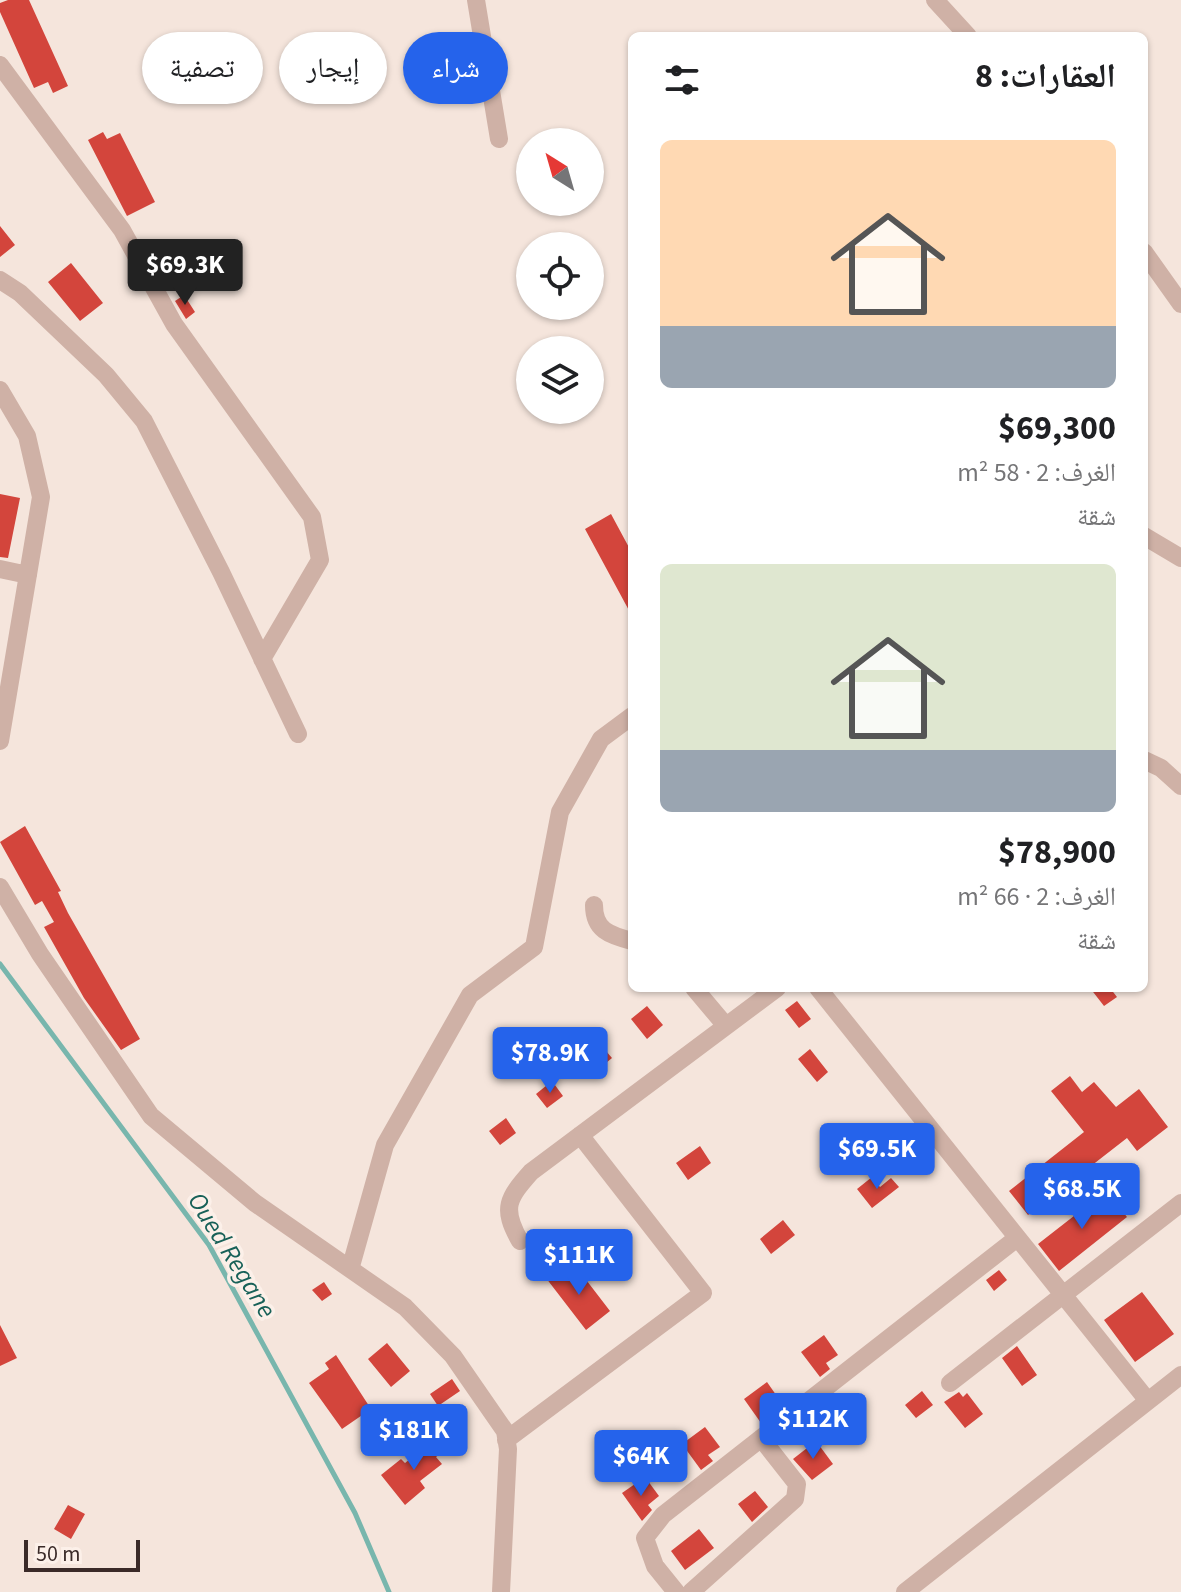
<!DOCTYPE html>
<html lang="ar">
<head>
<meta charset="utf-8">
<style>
	body { margin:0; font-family:"Source Sans 3","Noto Naskh Arabic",sans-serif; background:#f6f6f6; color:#202124; direction:rtl; height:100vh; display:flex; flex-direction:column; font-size:30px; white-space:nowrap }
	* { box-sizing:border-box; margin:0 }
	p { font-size:26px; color:#757577 }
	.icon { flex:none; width:44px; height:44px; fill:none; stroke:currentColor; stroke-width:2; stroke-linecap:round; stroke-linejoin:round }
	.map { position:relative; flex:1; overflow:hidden; direction:ltr }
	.side { position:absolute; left:628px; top:32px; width:520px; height:960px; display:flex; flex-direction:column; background:#fff; border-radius:12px; box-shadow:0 2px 6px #0004; direction:rtl }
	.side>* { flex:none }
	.guide { position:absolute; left:24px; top:32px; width:484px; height:72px; direction:rtl; display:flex; gap:16px }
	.needle { width:52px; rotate:323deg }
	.controls { position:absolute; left:516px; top:128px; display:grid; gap:16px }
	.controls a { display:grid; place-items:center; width:88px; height:88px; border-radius:50%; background:#fff; box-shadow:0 2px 6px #0004; font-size:40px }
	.scale { position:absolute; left:24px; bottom:20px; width:116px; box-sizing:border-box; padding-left:8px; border:4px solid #3a2a28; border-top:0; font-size:22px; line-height:28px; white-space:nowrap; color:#3a2a28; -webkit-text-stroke:6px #fcf0e9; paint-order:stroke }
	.price { position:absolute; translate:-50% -68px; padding:0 18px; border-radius:8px; background:#2563eb; color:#fff; font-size:26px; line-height:52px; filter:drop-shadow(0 2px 4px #0008) }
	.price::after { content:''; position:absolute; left:50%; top:48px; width:24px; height:18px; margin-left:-12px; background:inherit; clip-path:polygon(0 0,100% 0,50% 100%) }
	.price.current { background:#222; color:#fff }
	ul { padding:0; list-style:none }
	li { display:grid; align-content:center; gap:16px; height:424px; padding:0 32px }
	li span { display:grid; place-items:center; height:248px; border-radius:12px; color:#555 }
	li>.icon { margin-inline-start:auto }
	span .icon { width:144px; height:144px; fill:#fffc; stroke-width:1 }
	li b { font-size:34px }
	h2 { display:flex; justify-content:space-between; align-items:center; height:96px; padding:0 32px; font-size:34px }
	.tag { padding:0 28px; border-radius:36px; background:#fff; box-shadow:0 2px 6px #0004; font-size:28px; line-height:72px }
	.tag.current { background:#2563eb; color:#fff }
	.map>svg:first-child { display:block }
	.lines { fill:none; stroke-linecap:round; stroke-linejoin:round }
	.stream { stroke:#78b6ad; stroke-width:5 }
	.building { fill:#d3453c }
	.minor { stroke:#cfb1a6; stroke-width:18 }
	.labels { text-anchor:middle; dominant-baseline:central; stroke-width:7; stroke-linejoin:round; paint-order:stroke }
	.water-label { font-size:26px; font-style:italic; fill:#186158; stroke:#fcf0e9 }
</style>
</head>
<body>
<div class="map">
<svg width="1181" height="1592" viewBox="0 0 1181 1592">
	<rect width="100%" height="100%" fill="#f5e5dc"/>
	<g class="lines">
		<path class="stream" d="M0,964L209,1245L355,1513L389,1592"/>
	</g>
	<path class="building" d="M8,0H29L68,86L53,93L48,82L34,88L0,12V3Z
		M103,132L107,139L120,133L155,202L127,216L88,140Z
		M0,226L15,245L0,257Z
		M71,263L103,303L80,321L48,282Z
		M184,295L195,312L186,319L175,301Z
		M0,494L20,498L8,558L0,557Z
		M611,514L632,553V616L585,529Z
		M25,826L61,891L58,892L68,913L140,1039L121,1050L84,998L44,927L54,922L42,901L35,905L0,842Z
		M1090,988H1110L1117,997L1104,1006Z
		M797,1001L811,1019L799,1028L785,1010Z
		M647,1006L663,1025L647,1039L631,1019Z
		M600,1044L612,1058L595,1072L584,1057Z
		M810,1049L828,1072L817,1082L798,1059Z
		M1070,1076L1082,1092L1094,1082L1116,1107L1139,1089L1168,1127L1137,1151L1127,1138L1028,1215L1009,1191L1084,1132L1051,1091Z
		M552,1081L563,1096L547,1108L536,1094Z
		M506,1118L516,1133L500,1145L489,1131Z
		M700,1146L711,1163L688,1180L676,1163Z
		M872,1177L880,1187L891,1178L899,1187L872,1208L857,1189Z
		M1106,1191L1127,1217L1059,1271L1038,1244Z
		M783,1220L795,1235L771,1254L760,1239Z
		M559,1268L566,1277L577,1268L610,1311L586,1330L546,1278Z
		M999,1270L1007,1280L994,1291L986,1280Z
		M324,1282L332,1294L322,1301L312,1290Z
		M1142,1292L1174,1334L1135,1362L1104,1320Z
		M0,1325L17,1358L0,1366Z
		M824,1335L838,1355L826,1363L830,1369L820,1377L801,1352Z
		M387,1343L410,1371L391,1387L368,1359Z
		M1017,1346L1037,1375L1022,1386L1002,1358Z
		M336,1355L371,1409L342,1429L309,1383L329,1369L325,1363Z
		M452,1379L460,1391L438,1406L430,1394Z
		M767,1382L781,1402L761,1423L744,1399Z
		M922,1391L933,1405L916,1418L905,1405Z
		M959,1392L963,1397L967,1393L983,1414L965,1428L944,1402Z
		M705,1427L720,1447L708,1455L713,1461L701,1470L682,1444Z
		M436,1438L445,1450L436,1457L442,1464L420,1481L425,1488L405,1505L381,1475L401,1459L405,1463Z
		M816,1441L833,1464L812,1480L793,1459Z
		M645,1477L659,1496L648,1505L652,1510L642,1521L622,1493Z
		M755,1491L768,1507L752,1522L738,1504Z
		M68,1505L85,1514L71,1539L54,1529Z
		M699,1529L714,1548L685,1570L671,1551Z"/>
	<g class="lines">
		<path class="minor" d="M476,0L499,139
			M935,0L968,36
			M0,65L122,230L174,324L312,517L320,560L262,659
			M1144,252L1181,304
			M0,280L20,293L106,375L144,421L221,572L298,734
			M0,390L27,436L41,497L0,741
			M1144,536L1181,558
			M0,569L28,575
			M1144,760L1161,768L1181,786
			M0,887L40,954L151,1116L255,1203L405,1307L453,1356L505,1431L508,1449L501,1592
			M594,905C594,930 609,935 632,941
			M694,988L726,1026
			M818,988L1148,1401
			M520,1241C501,1208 508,1198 531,1172L777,988
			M351,1266L385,1145L470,995L534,947L560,812L601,739L632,716
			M950,1383L1181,1203
			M506,1440L703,1293L580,1135
			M676,1592L655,1566L645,1538L663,1515L1017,1238
			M691,1592L795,1499L797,1484L761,1438
			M905,1592L1181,1375"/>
	</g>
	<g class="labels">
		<g class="water-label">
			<text transform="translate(232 1255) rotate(58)">Oued Regane</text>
		</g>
	</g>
</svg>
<div class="controls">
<a><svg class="needle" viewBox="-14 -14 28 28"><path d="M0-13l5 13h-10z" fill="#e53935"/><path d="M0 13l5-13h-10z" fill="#757577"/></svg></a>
<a><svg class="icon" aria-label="locate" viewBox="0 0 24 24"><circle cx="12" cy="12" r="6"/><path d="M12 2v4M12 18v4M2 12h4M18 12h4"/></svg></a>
<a><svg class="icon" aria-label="layers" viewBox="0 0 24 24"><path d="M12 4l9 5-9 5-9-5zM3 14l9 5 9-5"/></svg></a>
</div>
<div class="scale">50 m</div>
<b class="price current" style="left:185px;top:307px">$69.3K</b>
<b class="price" style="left:550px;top:1095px">$78.9K</b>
<b class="price" style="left:877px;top:1191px">$69.5K</b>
<b class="price" style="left:1082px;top:1231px">$68.5K</b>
<b class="price" style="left:579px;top:1297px">$111K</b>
<b class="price" style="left:813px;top:1461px">$112K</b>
<b class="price" style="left:414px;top:1472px">$181K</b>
<b class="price" style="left:641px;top:1498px">$64K</b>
<div class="guide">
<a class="tag current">شراء</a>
<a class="tag">إيجار</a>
<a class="tag">تصفية</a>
</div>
<section class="side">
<h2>العقارات: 8<svg class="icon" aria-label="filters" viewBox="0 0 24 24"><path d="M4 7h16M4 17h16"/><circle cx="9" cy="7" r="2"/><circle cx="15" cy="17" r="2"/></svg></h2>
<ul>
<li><span style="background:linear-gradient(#ffd9b3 75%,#9aa5b1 0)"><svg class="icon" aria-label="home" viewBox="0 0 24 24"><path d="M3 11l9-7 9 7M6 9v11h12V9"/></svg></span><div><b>$69,300</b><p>الغرف: 2 · 58 m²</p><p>شقة</p></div></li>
<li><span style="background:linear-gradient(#dfe7d0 75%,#9aa5b1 0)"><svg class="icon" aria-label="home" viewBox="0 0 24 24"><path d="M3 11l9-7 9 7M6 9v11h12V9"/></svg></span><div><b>$78,900</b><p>الغرف: 2 · 66 m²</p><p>شقة</p></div></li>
</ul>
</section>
</div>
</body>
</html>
